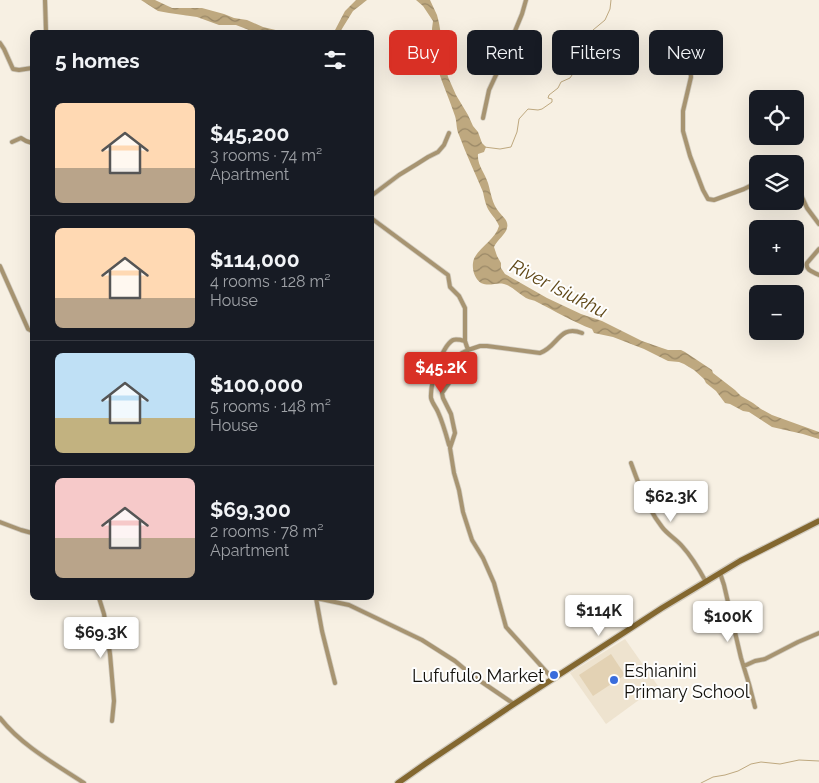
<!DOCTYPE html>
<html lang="en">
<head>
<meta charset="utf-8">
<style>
	body { margin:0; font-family:Raleway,sans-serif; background:#242831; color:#f1f3f6; height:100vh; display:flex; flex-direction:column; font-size:19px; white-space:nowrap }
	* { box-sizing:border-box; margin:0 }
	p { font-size:16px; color:#9ea1a6 }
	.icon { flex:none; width:28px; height:28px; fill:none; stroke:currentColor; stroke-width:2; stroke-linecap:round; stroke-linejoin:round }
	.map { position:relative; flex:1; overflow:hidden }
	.details { position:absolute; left:30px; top:30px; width:344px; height:570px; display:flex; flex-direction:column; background:#171b24; border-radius:8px; box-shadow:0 5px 20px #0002 }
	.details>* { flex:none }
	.banner { position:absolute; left:389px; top:30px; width:355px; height:45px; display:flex; gap:10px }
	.buttons { position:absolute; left:749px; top:90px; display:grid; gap:10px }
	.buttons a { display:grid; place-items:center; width:55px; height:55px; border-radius:8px; background:#171b24; box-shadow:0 5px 20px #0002; font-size:25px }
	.price { position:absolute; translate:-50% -42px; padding:0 11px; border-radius:5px; background:#fff; color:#222; font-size:16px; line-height:32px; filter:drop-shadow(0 1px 2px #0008) }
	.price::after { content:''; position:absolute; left:50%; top:30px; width:15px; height:11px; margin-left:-8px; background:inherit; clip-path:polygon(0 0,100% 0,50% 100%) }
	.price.selected { background:#d93025; color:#fff }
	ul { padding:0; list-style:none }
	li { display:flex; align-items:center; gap:15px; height:125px; padding:0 25px }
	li+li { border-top:1px solid #363941 }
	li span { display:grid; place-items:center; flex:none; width:140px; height:100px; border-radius:8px; color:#555 }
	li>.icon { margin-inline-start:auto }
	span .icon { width:60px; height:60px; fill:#fffc; stroke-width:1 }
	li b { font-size:21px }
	h2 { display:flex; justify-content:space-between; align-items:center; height:60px; padding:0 25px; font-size:21px }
	.chip { padding:0 18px; border-radius:8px; background:#171b24; box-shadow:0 5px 20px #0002; font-size:18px; line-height:45px }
	.chip.selected { background:#d93025; color:#fff }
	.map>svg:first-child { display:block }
	.built { fill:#eee3cf }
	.grass { fill:#e3d2b4 }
	.water { fill:url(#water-waves) }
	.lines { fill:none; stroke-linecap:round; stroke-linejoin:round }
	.stream { stroke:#bea87f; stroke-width:1 }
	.street-casing { stroke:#d2ccc0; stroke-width:5.5 }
	.secondary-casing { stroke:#d2ccc0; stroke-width:8 }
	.street { stroke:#a79471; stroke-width:4 }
	.secondary { stroke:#83672f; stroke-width:5.5 }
	.poi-dot { fill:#396cdc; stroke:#fefefe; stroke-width:2 }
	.labels { text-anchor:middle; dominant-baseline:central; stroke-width:4; stroke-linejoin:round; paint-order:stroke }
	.poi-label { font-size:18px; fill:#12100b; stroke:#fefefe; text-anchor:start }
	.water-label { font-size:19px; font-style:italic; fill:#604817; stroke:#fefefe }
</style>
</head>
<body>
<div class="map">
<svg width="819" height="783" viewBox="0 0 819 783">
	<defs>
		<pattern id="water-waves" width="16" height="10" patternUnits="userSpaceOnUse" patternTransform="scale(1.25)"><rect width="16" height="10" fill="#bea87f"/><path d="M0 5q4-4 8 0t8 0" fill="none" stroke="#998766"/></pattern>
	</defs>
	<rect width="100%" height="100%" fill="#f7f0e3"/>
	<path class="built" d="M625,639L658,686L606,724L570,673Z"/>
	<path class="grass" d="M611,654L625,675L593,696L579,675Z"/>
	<path class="water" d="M141,0H155L172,8H202L224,14L234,18L247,20L263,27L284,32H254L236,25H219L197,17L169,13L158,11Z
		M356,0H367L353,11L340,32H334L345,11Z
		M416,0H430L437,15L439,23L441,35V44L448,77L456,95L468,115L473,126L478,132L482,143L486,147L484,152L478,154C477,165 485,173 488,183C491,193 492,204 499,212C503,217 509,221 507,228C506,234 497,240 494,247L497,256L501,263V268L505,274L547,298L581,314L602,321L642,341L662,348L668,350H681L685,352L712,370L713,373L735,390L741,396L753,403L761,409L772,415L819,432V439L803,434L772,427L749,412L743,411L730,404L725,403L716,391L706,383L704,379L694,370L684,364L679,362L668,361L644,349L613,337L594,333L592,329C573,322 555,311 537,302C534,300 530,300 526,298C519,294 512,286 504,284C496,282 490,287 481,283C475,279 472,270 473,263C474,250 495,241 499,226C496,218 490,214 487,207C485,202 484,197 483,192C475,173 466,154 459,135C456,129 457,122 455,116C445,85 427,55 433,21L423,6Z"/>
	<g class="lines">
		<path class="stream" d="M484,147L500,149L511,147L517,132L519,119L528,109L538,110L542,109L552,102V99L548,98L549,95L558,88L561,82L570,78L574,72L581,52L580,42L589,37L593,30L605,20L610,9L611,0
			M701,783L713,777L725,775L738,771L751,764L761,762L780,764L799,760L819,761"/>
		<defs>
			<path id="street" d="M45,0L46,32
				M0,43L4,49L13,69L19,70L32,68
				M690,49L689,57L691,77L683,111V131L690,156L703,190L708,199L714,200L744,189L758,182
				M483,118L489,90L503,60L522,14L526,0
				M12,142L21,138L26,141L32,143
				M795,182L807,208L819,224
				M371,196L399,175L417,164L428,157L438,152L444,145L449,133
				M371,218L448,275L450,287L459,296L465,308V341L468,350L462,353L455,359L450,368L449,383L442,393L443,398L451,414L455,433L450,448L454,473L459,490L463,512L472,540L483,558L494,583L506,627L553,679
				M819,249L807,263C805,270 813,272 819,275
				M0,266L28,329L32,331
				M468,350L480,346H487L540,353C558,347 559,324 582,333
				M449,445C446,434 443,423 438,412C436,407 432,403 431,398C430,385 441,347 453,340C456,339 461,340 465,341
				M631,463C639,485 647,508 662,527C667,534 676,539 682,546C692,557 699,569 706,582
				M0,522L21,530L32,533
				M720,573L724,585L741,658L749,684L755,707
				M99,598L104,614L110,654L114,701L112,721
				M316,598L349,605L422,640L455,661L473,676L514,704
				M316,598L322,631L335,683
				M744,666L755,661L765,659L798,642L819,633
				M0,718C21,745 55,764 84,783"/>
			<path id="secondary" d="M398,783L425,764L514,704L662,608L740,561L819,521"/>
		</defs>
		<use href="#street" class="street-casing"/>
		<use href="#secondary" class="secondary-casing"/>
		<use href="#street" class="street"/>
		<use href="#secondary" class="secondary"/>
	</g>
	<g class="poi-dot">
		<circle cx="554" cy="675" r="5"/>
		<circle cx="614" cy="680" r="5"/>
	</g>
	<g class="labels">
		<g class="poi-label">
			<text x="624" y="670">Eshianini<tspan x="624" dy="21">Primary School</tspan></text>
			<text x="544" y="675" text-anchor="end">Lufufulo Market</text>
		</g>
		<g class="water-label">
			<text transform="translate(559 288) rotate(27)">River Isiukhu</text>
		</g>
	</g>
</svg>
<div class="buttons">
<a><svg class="icon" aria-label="locate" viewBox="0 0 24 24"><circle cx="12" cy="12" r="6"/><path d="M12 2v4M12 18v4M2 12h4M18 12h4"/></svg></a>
<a><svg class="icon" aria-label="layers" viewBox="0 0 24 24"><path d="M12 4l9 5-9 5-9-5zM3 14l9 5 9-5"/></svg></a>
<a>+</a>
<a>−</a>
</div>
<b class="price selected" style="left:441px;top:394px">$45.2K</b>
<b class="price" style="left:671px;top:523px">$62.3K</b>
<b class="price" style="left:599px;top:637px">$114K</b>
<b class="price" style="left:728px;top:643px">$100K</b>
<b class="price" style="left:101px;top:659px">$69.3K</b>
<div class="banner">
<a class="chip selected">Buy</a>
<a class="chip">Rent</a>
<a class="chip">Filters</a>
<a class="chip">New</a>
</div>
<section class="details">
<h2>5 homes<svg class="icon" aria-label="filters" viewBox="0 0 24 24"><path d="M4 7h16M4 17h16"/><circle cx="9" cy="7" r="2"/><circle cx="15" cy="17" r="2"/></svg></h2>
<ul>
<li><span style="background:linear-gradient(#ffd9b3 65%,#b9a48a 0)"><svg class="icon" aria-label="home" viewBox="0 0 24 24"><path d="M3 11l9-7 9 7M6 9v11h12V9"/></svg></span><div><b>$45,200</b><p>3 rooms · 74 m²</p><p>Apartment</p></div></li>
<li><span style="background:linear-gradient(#ffd9b3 70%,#b9a48a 0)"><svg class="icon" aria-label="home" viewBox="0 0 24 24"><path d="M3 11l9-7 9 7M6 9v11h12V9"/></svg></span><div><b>$114,000</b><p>4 rooms · 128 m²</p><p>House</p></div></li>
<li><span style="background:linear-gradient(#bfe0f5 65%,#c2b280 0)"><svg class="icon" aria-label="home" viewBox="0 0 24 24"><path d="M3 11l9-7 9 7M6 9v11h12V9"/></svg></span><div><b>$100,000</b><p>5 rooms · 148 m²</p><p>House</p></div></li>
<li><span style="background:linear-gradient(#f6c9c9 60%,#b9a48a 0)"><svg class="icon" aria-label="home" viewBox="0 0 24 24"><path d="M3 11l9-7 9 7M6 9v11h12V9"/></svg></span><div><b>$69,300</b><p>2 rooms · 78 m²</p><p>Apartment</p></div></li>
</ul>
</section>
</div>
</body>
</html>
